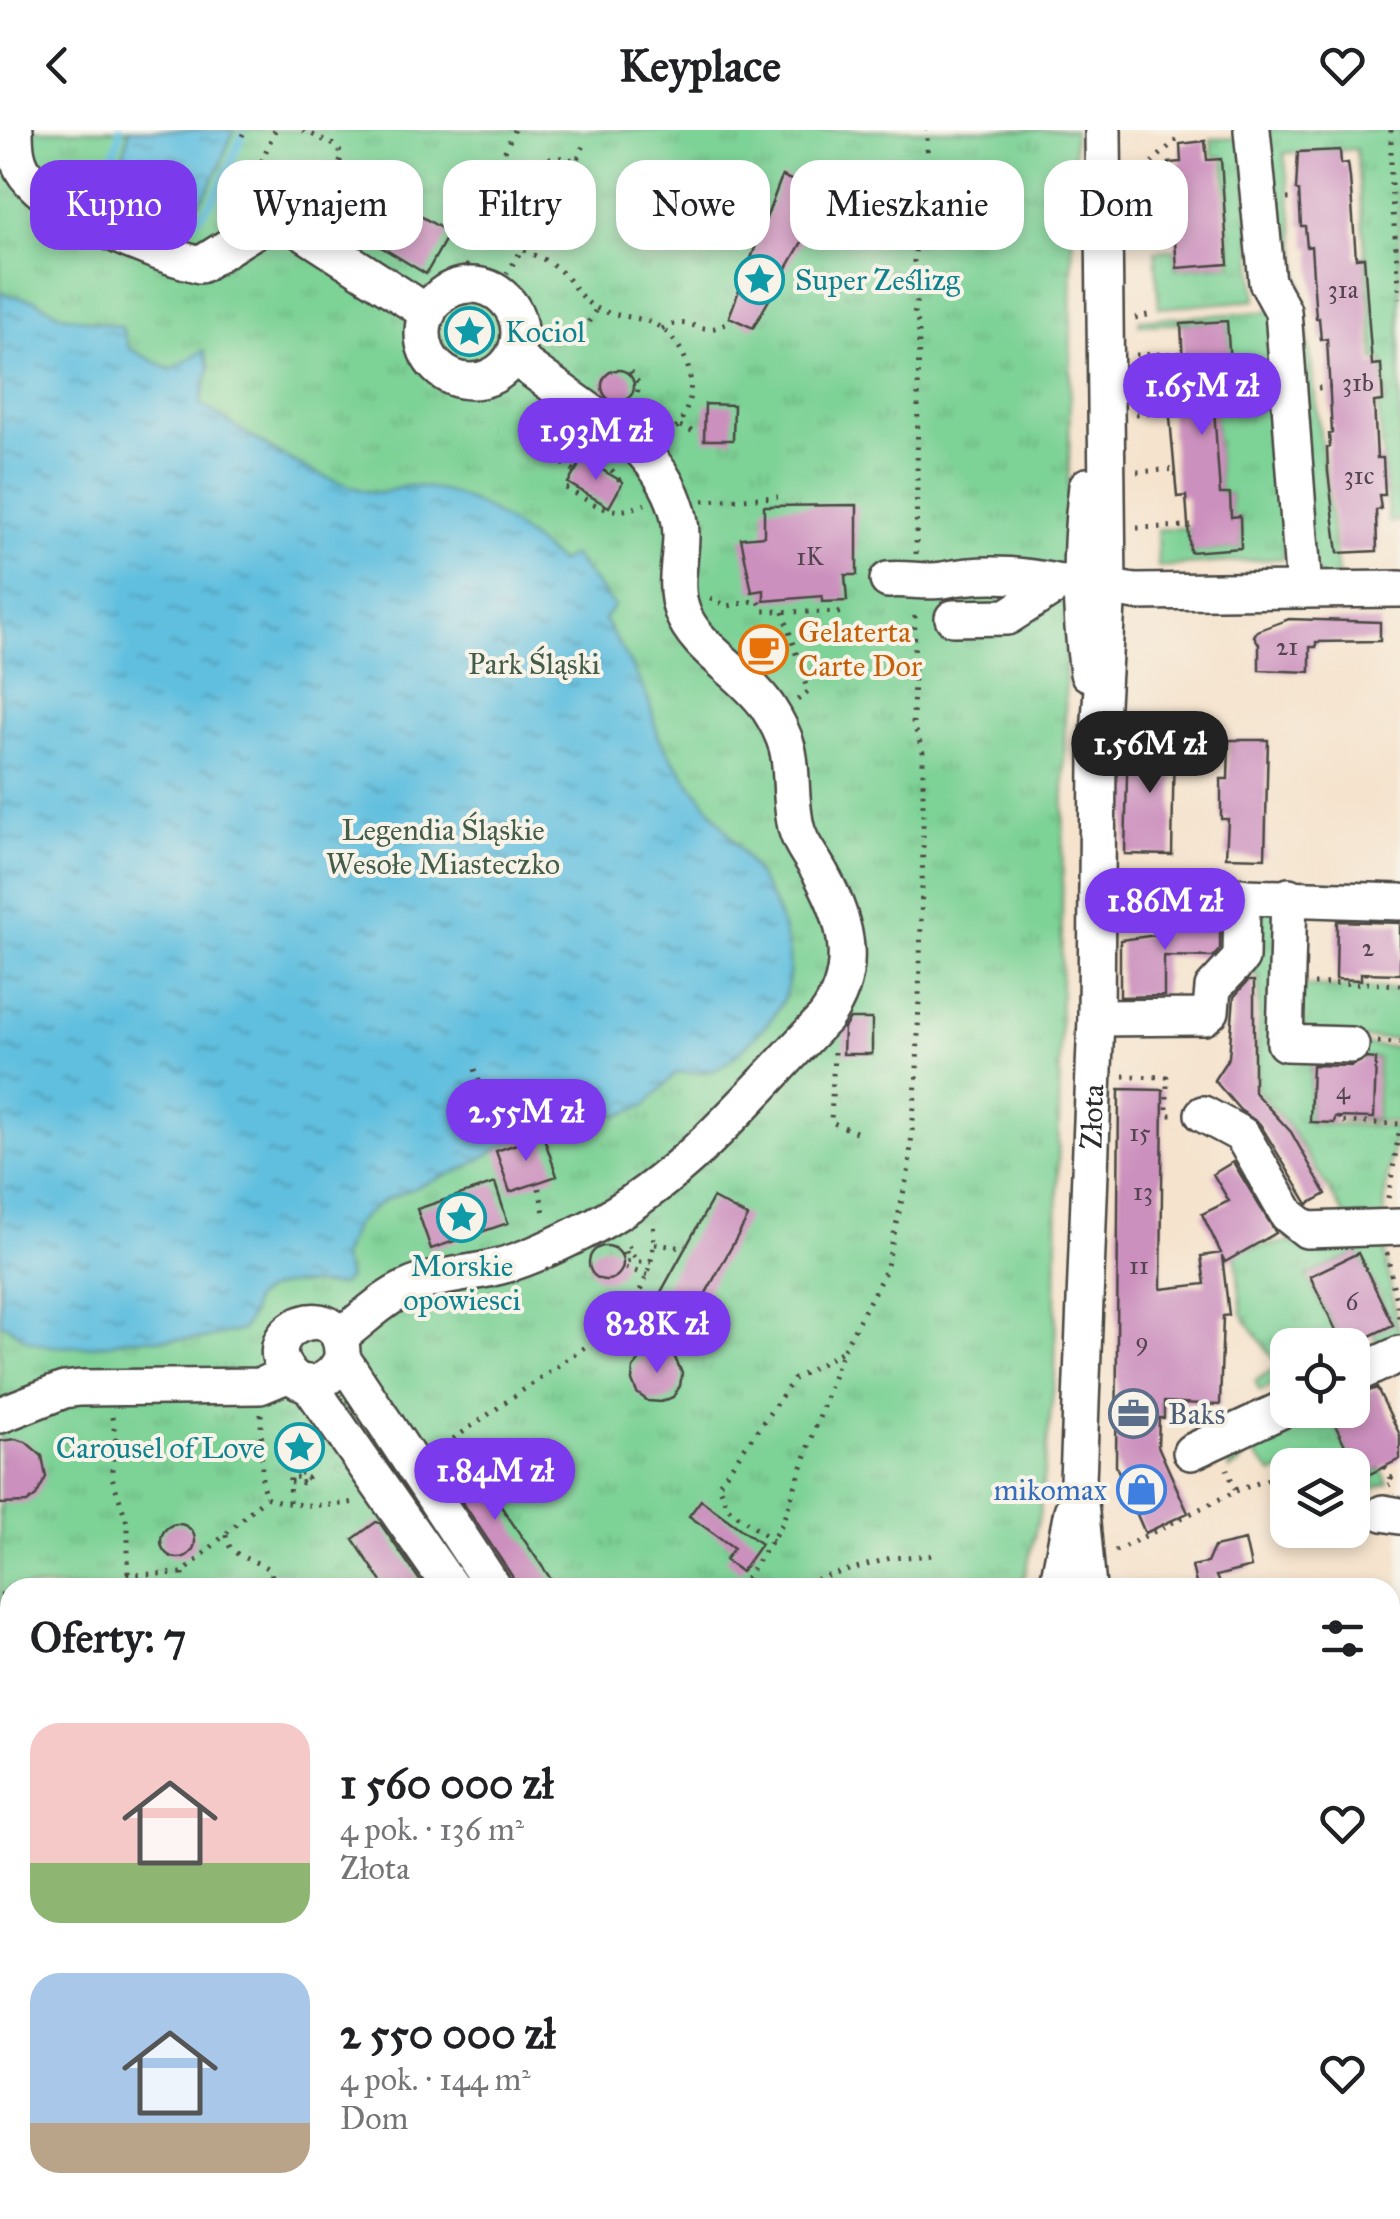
<!DOCTYPE html>
<html lang="pl">
<head>
<meta charset="utf-8">
<style>
	body { margin:0; font-family:"IM FELL Great Primer",serif; background:#f2f2f2; color:#202124; height:100vh; display:flex; flex-direction:column; font-size:38px; white-space:nowrap }
	* { box-sizing:border-box; margin:0 }
	p { font-size:32px; color:#757577 }
	.icon { flex:none; width:55px; height:55px; fill:none; stroke:currentColor; stroke-width:2; stroke-linecap:round; stroke-linejoin:round }
	.map { position:relative; flex:1; overflow:hidden }
	.drawer { position:absolute; left:0px; top:1448px; width:1400px; height:642px; display:flex; flex-direction:column; background:#fff; border-radius:30px 30px 0 0; box-shadow:0 5px 15px #0003 }
	.drawer>* { flex:none }
	.hud { position:absolute; left:30px; top:30px; width:1340px; height:90px; display:flex; gap:20px }
	.fabs { position:absolute; left:1270px; top:1198px; display:grid; gap:20px }
	.fabs a { display:grid; place-items:center; width:100px; height:100px; border-radius:20px; background:#fff; box-shadow:0 5px 15px #0003; font-size:50px }
	.price { position:absolute; translate:-50% -85px; padding:0 22px; border-radius:35px; background:#7c3aed; color:#fff; font-size:32px; line-height:65px; filter:drop-shadow(0 2px 5px #0008) }
	.price::after { content:''; position:absolute; left:50%; top:60px; width:30px; height:22px; margin-left:-15px; background:inherit; clip-path:polygon(0 0,100% 0,50% 100%) }
	.price.active { background:#222; color:#fff }
	ul { padding:0; list-style:none }
	li { display:flex; align-items:center; gap:30px; height:250px; padding:0 30px }
	li span { display:grid; place-items:center; flex:none; width:280px; height:200px; border-radius:30px; color:#555 }
	li>.icon { margin-inline-start:auto }
	span .icon { width:120px; height:120px; fill:#fffc; stroke-width:1 }
	li b { font-size:42px }
	h2 { display:flex; justify-content:space-between; align-items:center; height:120px; padding:0 30px; font-size:42px }
	.chip { padding:0 35px; border-radius:30px; background:#fff; box-shadow:0 5px 15px #0003; font-size:35px; line-height:90px }
	.chip.active { background:#7c3aed; color:#fff }
	header { display:flex; justify-content:space-between; align-items:center; height:130px; padding:0 30px; background:#fff; font-size:45px; font-weight:700 }
	.map>svg:first-child { display:block }
	.grass { fill:url(#grass-tufts); stroke:#547e60; stroke-width:2.5 }
	.forest { fill:url(#forest-firs); stroke:#487055; stroke-width:2.5 }
	.water { fill:url(#water-ripples); stroke:#467585; stroke-width:2.5 }
	.lines { fill:none; stroke-linecap:round; stroke-linejoin:round }
	.stream { stroke:#61bfdf; stroke-width:8 }
	.building { fill:#cc90be }
	.minor-casing { stroke:#494743; stroke-width:40 }
	.major-casing { stroke:#494743; stroke-width:50 }
	.path { stroke:#494743; stroke-width:5; stroke-dasharray:2.5 8; stroke-linecap:butt }
	.minor { stroke:#fff; stroke-width:35 }
	.major { stroke:#ffbb71; stroke-width:45 }
	.tram { stroke:#2b2b2b; stroke-width:2.5 }
	.labels { text-anchor:middle; dominant-baseline:central; stroke-width:8; stroke-linejoin:round; paint-order:stroke }
	.number-label { font-size:25px; fill:#534450 }
	.culture-label { font-size:30px; fill:#0d838f; stroke:#f7f3e8; text-anchor:start }
	.food-label { font-size:30px; fill:#c56008; stroke:#f7f3e8; text-anchor:start }
	.park-label { font-size:30px; fill:#445d4b; stroke:#f7f3e8 }
	.street-label { font-size:30px; fill:#2b2b2b; stroke:#f7f3e8 }
	.service-label { font-size:30px; fill:#4e5e75; stroke:#f7f3e8; text-anchor:start }
	.shop-label { font-size:30px; fill:#366cbe; stroke:#f7f3e8; text-anchor:end }
</style>
</head>
<body>
<header><svg class="icon" aria-label="back" viewBox="0 0 24 24"><path d="M15 5l-7 7 7 7"/></svg>Keyplace<svg class="icon" aria-label="heart" viewBox="0 0 24 24"><path d="M12 20l-8-8c-3-5 5-10 8-4 3-6 11-1 8 4z"/></svg></header>
<div class="map">
<svg width="1400" height="2089" viewBox="0 0 1400 2089">
	<defs>
		<pattern id="grass-tufts" width="24" height="20" patternUnits="userSpaceOnUse" patternTransform="scale(2.5)"><rect width="24" height="20" fill="#7dd296"/><path d="M3 7l-1-3M5 7V3M7 7l1-3M15 17l-1-3M17 17v-4M19 17l1-3" fill="none" stroke="#6cb481"/></pattern>
		<pattern id="forest-firs" width="22" height="20" patternUnits="userSpaceOnUse" patternTransform="scale(2.5)"><rect width="22" height="20" fill="#66b47f"/><path d="M5 1l3.5 6h-7zM16 11l3.5 6h-7z" fill="#549368"/></pattern>
		<pattern id="water-ripples" width="26" height="14" patternUnits="userSpaceOnUse" patternTransform="scale(2.5)"><rect width="26" height="14" fill="#61bfdf"/><path d="M2 4q2-2 4 0t4 0M15 11q2-2 4 0t4 0" fill="none" stroke="#509bb5"/></pattern>
	</defs>
	<rect width="100%" height="100%" fill="#f7f3e8"/>
	<filter id="ink" filterUnits="userSpaceOnUse"><feTurbulence type="fractalNoise" baseFrequency=".01" numOctaves="2"/><feDisplacementMap in="SourceGraphic" scale="20" xChannelSelector="R" yChannelSelector="G"/><feConvolveMatrix kernelMatrix="1 2 1 2 8 2 1 2 1" color-interpolation-filters="sRGB"/></filter>
	<filter id="wash" filterUnits="userSpaceOnUse"><feTurbulence type="fractalNoise" baseFrequency=".0048" numOctaves="4" result="noise"/><feDisplacementMap in="SourceGraphic" scale="40" xChannelSelector="R" yChannelSelector="G"/><feGaussianBlur stdDeviation="2.25" result="paint"/><feColorMatrix in="noise" values="0 0 0 0 0 0 0 0 0 0 0 0 0 0 0 0 0 1.4 0 .05"/><feComposite in="paint" operator="in"/></filter>
	<g filter="url(#wash)">
		<rect width="100%" height="100%" fill="#f5e3cd"/>
		<path class="grass" d="M0,0H1074L1055,1245L1039,1386L1022,1457L10,1458V1698H0Z
			M1263,0H1400V391L1389,392L1378,275L1386,273L1383,231H1375L1356,19L1284,23L1339,452L1323,449L1313,438L1271,152Z
			M1243,8L1256,170L1159,178L1155,121L1174,119L1176,138L1231,135L1224,27L1212,26L1211,9Z
			M1275,181L1284,428L1158,437L1157,400L1189,397L1190,422L1241,418L1240,387H1231L1230,364H1220L1212,250L1231,248L1227,192L1139,195L1140,190Z
			M1249,779H1277L1279,920L1357,915L1400,917L1399,992L1340,990L1376,988L1378,928H1334V934L1311,932L1309,993L1397,997L1386,1055L1384,1088L1348,1091L1290,998L1257,960L1259,845H1247Z
			M1293,856L1400,859V909L1306,908Z
			M1288,1112L1383,1113L1400,1210L1380,1219L1373,1204L1393,1194L1358,1123L1307,1146L1343,1215H1288L1287,1247L1260,1261L1255,1251L1278,1236L1242,1184L1235,1120Z
			M1308,1280H1328L1361,1348L1381,1339L1388,1353L1368,1361L1353,1355L1352,1335H1288L1287,1339L1273,1344L1250,1320L1239,1334L1230,1339L1228,1331L1236,1315Z
			M10,1904V2025L0,2031V1907Z
			M725,2080H1211L1216,2089H722Z"/>
		<path class="forest" d="M407,2080H639L677,2089H405Z"/>
		<path class="water" d="M129,0H234C216,42 199,115 141,73L139,77C106,56 125,30 129,0Z
			M0,163L34,170L62,185L122,197L129,218L171,240L204,220L210,237L200,274C248,304 296,339 350,356C358,359 371,363 380,363C390,362 399,356 410,356C470,358 515,396 559,432L572,425L614,476L604,489C618,515 637,542 648,569C654,583 654,600 662,613C705,685 852,816 760,901C748,913 730,934 714,940C703,943 687,942 676,943L645,976L617,986L600,974L584,985V997L543,1004L501,1017L468,1037L384,1070L356,1093L341,1127L348,1147L341,1155C309,1157 278,1146 253,1170L251,1185L242,1200L204,1209H127C105,1217 50,1221 28,1210C18,1205 10,1197 0,1192Z"/>
		<g class="lines">
			<path class="stream" d="M120,0C119,15 109,30 110,45C111,65 121,78 139,87C206,120 220,54 242,6"/>
		</g>
		<g id="blocks">
			<path class="building" d="M1205,11L1207,30L1221,29L1228,134L1177,138L1169,33L1181,32L1180,14Z
				M1340,20L1341,34L1348,33L1350,48L1356,128L1364,127L1372,235L1381,234L1383,271L1374,272L1377,328H1383L1385,365H1379L1381,379L1376,380L1377,421L1338,423L1328,342L1327,318L1330,317L1329,304L1332,303L1327,209L1321,210L1319,188H1316L1311,116L1307,117L1305,96H1301L1299,61L1296,60L1298,22Z
				M782,46L828,66L753,198L729,187Z
				M377,60L449,103L426,144L353,100Z
				M452 202a17 17 0 1 1 34 0a17 17 0 1 1-34 0Z
				M1227,191L1231,248L1212,250L1220,364H1230L1231,387L1240,386L1241,418L1190,422L1186,366L1177,367L1167,254L1184,252L1181,194Z
				M602 256a16 16 0 1 1 32 0a16 16 0 1 1-32 0Z
				M705,274L734,275L733,310H704Z
				M583,329L623,352L609,377L568,353Z
				M857,375V445H845L847,471L822,472V466L764,471V460L752,462L741,408L764,406V376Z
				M1289,489L1380,492V511L1316,512V517H1310V542L1259,540V514L1254,506L1257,501Z
				M1128,607L1174,609L1172,725L1125,724Z
				M1229,610H1268L1265,728L1226,727L1228,689H1221V649H1228Z
				M1164,785L1220,787V819L1213,827L1164,826V866L1120,867V810L1164,804Z
				M1337,791L1400,793V844L1361,843V850L1336,849Z
				M1248,851H1254V962L1291,1002L1326,1064L1308,1074L1260,994L1240,980L1214,950L1229,927L1234,867Z
				M850,889H872V924H843L844,898Z
				M1367,928L1376,929L1374,988L1335,987L1334,993L1310,992L1312,935L1351,936Z
				M1119,959L1163,960L1161,1159L1205,1154L1201,1126L1221,1123L1202,1084L1229,1071L1213,1044L1233,1032L1276,1103L1225,1132L1222,1126L1229,1185L1223,1186L1220,1275L1164,1272V1288H1159L1158,1316L1188,1383L1145,1403L1116,1336Z
				M543,1005L557,1046L510,1062L496,1021Z
				M495,1053L508,1093L431,1119L417,1079Z
				M713,1068L748,1087L680,1210L645,1191Z
				M589 1133a17 17 0 1 1 34 0a17 17 0 1 1-34 0Z
				M1358,1123L1393,1195L1351,1215H1343L1310,1146Z
				M669,1215L682,1243L680,1256L673,1267L661,1272L648,1271L637,1263L632,1251L633,1238L641,1228Z
				M1377,1258L1400,1305V1329L1352,1353V1330L1328,1280H1352V1267Z
				M283 1316a17 17 0 1 1 34 0a17 17 0 1 1-34 0Z
				M16,1309L26,1312L42,1326L46,1347L36,1366L27,1373L0,1374V1311Z
				M461,1318L557,1458H515L512,1446L441,1340L443,1330Z
				M701,1370L761,1414L741,1442L725,1430L734,1418L689,1386Z
				M376,1392L380,1393L425,1458H386L353,1409Z
				M161 1411a17 17 0 1 1 34 0a17 17 0 1 1-34 0Z
				M1245,1410L1251,1437L1216,1446L1221,1458H1197L1192,1436L1207,1433L1214,1417Z"/>
		</g>
	</g>
	<g filter="url(#ink)">
		<use href="#blocks" fill-opacity="0" stroke="#494743" stroke-width="2.5"/>
		<g class="lines">
			<defs>
				<g id="minor">
					<path d="M15,0C15,16 16,32 26,45C57,85 151,122 200,135L268,92L284,90L428,183"/>
					<path d="M1252,0L1267,152L1283,181L1304,460"/>
					<circle cx="471" cy="203" r="48"/>
					<path d="M1087,356C1079,419 1079,481 1088,543"/>
					<path d="M888,450C906,448 926,453 943,450C982,442 1021,444 1060,453"/>
					<path d="M1108,458L1136,462L1400,459"/>
					<path d="M953,488L1007,487L1060,453L1081,452L1090,470"/>
					<path d="M1097,762L1400,772"/>
					<path d="M1289,766L1285,913L1351,915"/>
					<path d="M1096,888L1204,887L1211,881L1213,858L1241,828L1242,766"/>
					<path d="M1203,984L1242,1005L1288,1085L1307,1100L1400,1097"/>
					<path d="M339,1207C361,1191 382,1169 407,1158C432,1146 461,1145 488,1139C519,1133 552,1117 580,1103C680,1055 749,966 825,888C859,842 848,794 822,746C813,728 798,713 795,692C786,641 800,626 767,576C743,542 694,517 682,481C673,455 681,431 681,405C681,372 658,334 634,313L514,227"/>
					<path d="M342,1228C333,1251 306,1264 288,1242C251,1199 345,1161 342,1228L494,1458"/>
					<path d="M1352,1246L1400,1224"/>
					<path d="M308,1253L451,1458"/>
					<path d="M0,1285L64,1260L80,1258L260,1256L289,1244"/>
					<path d="M1191,1322L1288,1277"/>
					<path d="M1383,1383L1400,1386"/>
					<path d="M1057,1458L1072,1381"/>
					<path id="s1" d="M1088,1458L1078,1351L1096,888L1098,624L1108,458L1103,0"/>
					<path d="M0,1560L10,1562"/>
					<path d="M1390,1822L1400,1839"/>
					<path d="M1392,1877L1400,1864"/>
					<path d="M1390,2049L1400,2065"/>
				</g>
				<path id="major" d="M1390,1647L1400,1642
					M0,1791H10
					M1390,1792H1400
					M1241,2080L1246,2089
					M1294,2080L1299,2089"/>
			</defs>
			<use href="#minor" class="minor-casing"/>
			<use href="#major" class="major-casing"/>
			<path class="path" d="M303,0L338,17L342,27L317,78
				M514,0C503,27 485,55 516,74
				M1391,0V56L1400,168
				M242,6L245,0
				M1144,40L1178,8
				M526,49C536,27 557,24 577,31L584,15
				M520,63C511,85 509,99 522,119
				M1287,69L1304,68
				M245,70L275,0
				M467,155L462,145L470,131
				M498,163L502,152L522,119C532,125 541,127 550,133C569,144 576,166 594,177C615,189 641,184 661,198C698,226 700,277 668,307
				M1135,188L1155,183
				M662,199C691,182 703,212 731,190
				M583,201L597,178
				M1136,225L1189,223
				M631,241L639,254L636,271L643,276L641,282
				M1318,258L1335,256
				M1136,284L1173,281
				M680,296L699,304
				M571,303L558,311L554,322L559,331L575,341
				M588,314L584,321L608,335L620,351
				M1137,342L1178,339
				M566,358C596,375 609,389 645,374
				M703,371L778,367
				M1137,398L1191,396
				M916,424L919,195L914,185L920,152L914,131L917,105L928,92L927,0
				M710,468L728,476L758,470L764,481L847,483
				M783,482L808,562L796,571
				M1366,843V853L1400,855
				M1314,854L1366,853
				M1378,912L1400,913
				M834,922L831,992L861,1004
				M475,939L502,1019
				M1123,946L1167,947V985H1175
				M1339,987L1338,992L1400,994
				M539,1058L545,1088
				M1388,1068L1400,997
				M655,1114L683,1118
				M622,1123L626,1132L629,1131L625,1118L628,1115L636,1132H651
				M1387,1123L1400,1193
				M625,1138L647,1145
				M261,1284L262,1354L266,1367C289,1377 330,1377 355,1372
				M112,1287L117,1315L112,1331V1347L128,1395V1445
				M436,1321L619,1193C643,1164 657,1130 653,1092
				M1385,1337L1393,1353L1389,1355
				M1391,1348L1400,1344
				M290,1352L307,1353V1348L295,1347L296,1343H307V1340
				M1236,1361L1288,1342
				M289,1372L290,1338
				M226,1405C229,1430 254,1427 271,1441L274,1458
				M773,1411L728,1378L718,1355L794,1249L841,1222
				M1115,1421L1236,1361L1227,1339
				M183,1443V1458
				M110,1458L128,1445L183,1443L266,1367
				M740,1458L782,1394L842,1222L886,1140L909,1038L917,941L923,718V622L913,592L915,480
				M786,1458L891,1428L935,1425
				M0,1465H10
				M1390,1599L1400,1594
				M0,1709H10
				M0,1904L10,1901
				M0,2036L10,2030
				M1344,2080L1348,2089
				M61,2089L64,2080"/>
			<use href="#minor" class="minor"/>
			<use href="#major" class="major"/>
			<path class="tram" d="M1390,1548L1400,1543
				M0,1729H10"/>
		</g>
	</g>
	<defs>
		<symbol id="sight-ring" viewBox="-11 -11 22 22"><circle r="9.5" fill="#f7f3e8" stroke="#0f9aa8" stroke-width="1.5"/><path d="M0-6L1.8-2.2L6-1.7L2.9 1.2L3.7 5.4L0 3.3L-3.7 5.4L-2.9 1.2L-6-1.7L-1.8-2.2Z" fill="#0f9aa8"/></symbol>
		<symbol id="cafe-ring" viewBox="-11 -11 22 22"><circle r="9.5" fill="#f7f3e8" stroke="#e8710a" stroke-width="1.5"/><path d="M-5.5-4.5H6V0H3Q3 3.5 0 3.5H-2.5Q-5.5 3.5-5.5 0ZM3-3.2v2h1.7v-2ZM-6 4.5H4V6H-6Z" fill="#e8710a"/></symbol>
		<symbol id="office-ring" viewBox="-11 -11 22 22"><circle r="9.5" fill="#f7f3e8" stroke="#5c6f8a" stroke-width="1.5"/><path d="M-6-3h4V-5.5h4V-3h4V5H-6ZM-1-4.5V-3h2v-1.5ZM-6 0V1H6V0Z" fill="#5c6f8a"/></symbol>
		<symbol id="shop-ring" viewBox="-11 -11 22 22"><circle r="9.5" fill="#f7f3e8" stroke="#3f7fe0" stroke-width="1.5"/><path d="M-5-2.5h2.3a2.7 3.5 0 0 1 5.4 0H5L5.5 6h-11ZM-1.5-2.5h3a1.5 2.3 0 0 0-3 0Z" fill="#3f7fe0"/></symbol>
	</defs>
	<g fill-rule="evenodd">
		<use href="#sight-ring" x="732" y="122" width="55" height="55"/>
		<use href="#sight-ring" x="442" y="174" width="55" height="55"/>
		<use href="#cafe-ring" x="736" y="492" width="55" height="55"/>
		<use href="#sight-ring" x="434" y="1060" width="55" height="55"/>
		<use href="#office-ring" x="1106" y="1256" width="55" height="55"/>
		<use href="#sight-ring" x="272" y="1290" width="55" height="55"/>
		<use href="#shop-ring" x="1114" y="1332" width="55" height="55"/>
	</g>
	<g class="labels">
		<g class="number-label">
			<text x="1343" y="159">31a</text>
			<text x="1358" y="252">31b</text>
			<text x="1359" y="345">31c</text>
			<text x="810" y="426">1K</text>
			<text x="1287" y="516">21</text>
			<text x="1368" y="817">2</text>
			<text x="1343" y="960">4</text>
			<text x="1140" y="1002">15</text>
			<text x="1143" y="1061">13</text>
			<text x="1139" y="1135">11</text>
			<text x="1352" y="1171">6</text>
			<text x="1142" y="1211">9</text>
		</g>
		<g class="culture-label">
			<text x="795" y="150">Super Ześlizg</text>
			<text x="505" y="202">Kociol</text>
			<text x="462" y="1136" text-anchor="middle">Morskie<tspan x="462" dy="34">opowiesci</tspan></text>
			<text x="265" y="1318" text-anchor="end">Carousel of Love</text>
		</g>
		<g class="food-label">
			<text x="798" y="502">Gelaterta<tspan x="798" dy="34">Carte Dor</tspan></text>
		</g>
		<g class="park-label">
			<text x="534" y="534">Park Śląski</text>
			<text x="443" y="700">Legendia Śląskie<tspan x="443" dy="34">Wesołe Miasteczko</tspan></text>
		</g>
		<g class="street-label">
			<text stroke="none"><textPath href="#s1" startOffset="472">Złota</textPath></text>
		</g>
		<g class="service-label">
			<text x="1168" y="1284">Baks</text>
		</g>
		<g class="shop-label">
			<text x="1107" y="1360">mikomax</text>
		</g>
	</g>
</svg>
<div class="fabs">
<a><svg class="icon" aria-label="locate" viewBox="0 0 24 24"><circle cx="12" cy="12" r="6"/><path d="M12 2v4M12 18v4M2 12h4M18 12h4"/></svg></a>
<a><svg class="icon" aria-label="layers" viewBox="0 0 24 24"><path d="M12 4l9 5-9 5-9-5zM3 14l9 5 9-5"/></svg></a>
</div>
<b class="price" style="left:1202px;top:308px">1.65M zł</b>
<b class="price" style="left:596px;top:353px">1.93M zł</b>
<b class="price active" style="left:1150px;top:666px">1.56M zł</b>
<b class="price" style="left:1165px;top:823px">1.86M zł</b>
<b class="price" style="left:526px;top:1034px">2.55M zł</b>
<b class="price" style="left:657px;top:1246px">828K zł</b>
<b class="price" style="left:495px;top:1393px">1.84M zł</b>
<div class="hud">
<a class="chip active">Kupno</a>
<a class="chip">Wynajem</a>
<a class="chip">Filtry</a>
<a class="chip">Nowe</a>
<a class="chip">Mieszkanie</a>
<a class="chip">Dom</a>
</div>
<section class="drawer">
<h2>Oferty: 7<svg class="icon" aria-label="filters" viewBox="0 0 24 24"><path d="M4 7h16M4 17h16"/><circle cx="9" cy="7" r="2"/><circle cx="15" cy="17" r="2"/></svg></h2>
<ul>
<li><span style="background:linear-gradient(#f6c9c9 70%,#8fb573 0)"><svg class="icon" aria-label="home" viewBox="0 0 24 24"><path d="M3 11l9-7 9 7M6 9v11h12V9"/></svg></span><div><b>1 560 000 zł</b><p>4 pok. · 136 m²</p><p>Złota</p></div><svg class="icon" aria-label="heart" viewBox="0 0 24 24"><path d="M12 20l-8-8c-3-5 5-10 8-4 3-6 11-1 8 4z"/></svg></li>
<li><span style="background:linear-gradient(#a9c7e8 75%,#b9a48a 0)"><svg class="icon" aria-label="home" viewBox="0 0 24 24"><path d="M3 11l9-7 9 7M6 9v11h12V9"/></svg></span><div><b>2 550 000 zł</b><p>4 pok. · 144 m²</p><p>Dom</p></div><svg class="icon" aria-label="heart" viewBox="0 0 24 24"><path d="M12 20l-8-8c-3-5 5-10 8-4 3-6 11-1 8 4z"/></svg></li>
</ul>
</section>
</div>
</body>
</html>
